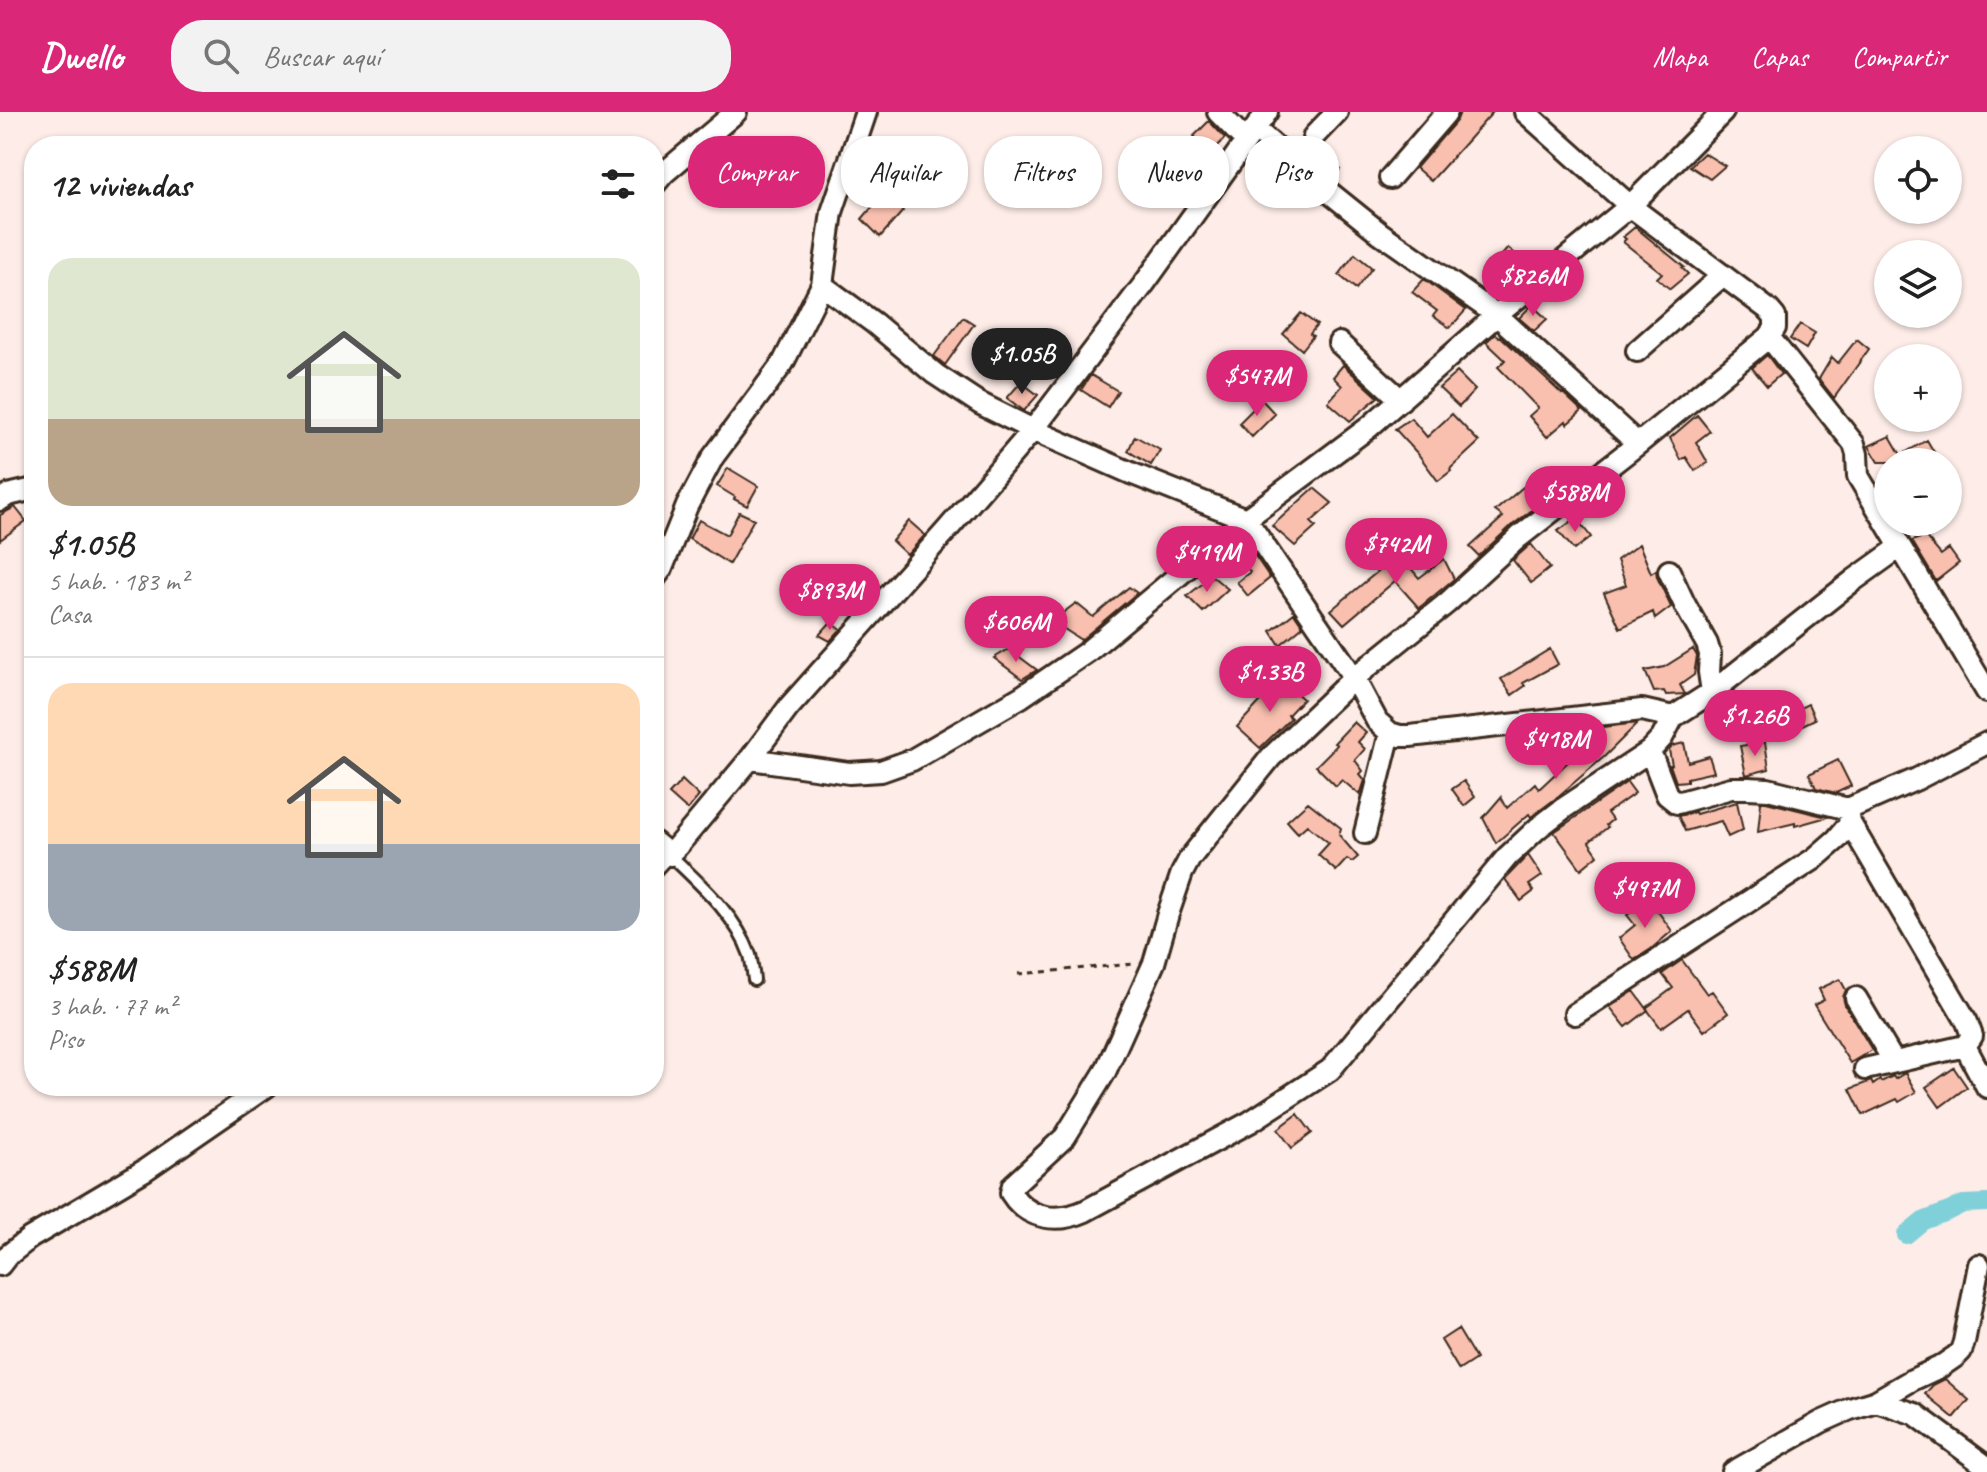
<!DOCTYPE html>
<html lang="es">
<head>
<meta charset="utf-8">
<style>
	body { margin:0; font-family:Caveat,sans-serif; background:#f2f2f2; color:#222; height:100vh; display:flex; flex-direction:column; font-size:30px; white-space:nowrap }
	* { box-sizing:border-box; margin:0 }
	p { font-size:26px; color:#767676 }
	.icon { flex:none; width:44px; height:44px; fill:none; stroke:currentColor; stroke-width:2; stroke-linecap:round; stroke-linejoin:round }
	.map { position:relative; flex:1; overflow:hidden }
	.details { position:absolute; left:24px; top:24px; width:640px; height:960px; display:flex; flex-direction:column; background:#fff; border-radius:32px; box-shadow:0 2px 6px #0004 }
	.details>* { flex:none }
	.banner { position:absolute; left:688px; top:24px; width:760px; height:72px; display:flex; gap:16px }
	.buttons { position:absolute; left:1874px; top:24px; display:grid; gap:16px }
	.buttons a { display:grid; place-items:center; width:88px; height:88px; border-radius:50%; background:#fff; box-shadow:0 2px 6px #0004; font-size:40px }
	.price { position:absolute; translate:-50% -68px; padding:0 18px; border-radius:28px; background:#db2777; color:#fff; font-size:26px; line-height:52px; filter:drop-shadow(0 2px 4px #0008) }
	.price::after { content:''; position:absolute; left:50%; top:48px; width:24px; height:18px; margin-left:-12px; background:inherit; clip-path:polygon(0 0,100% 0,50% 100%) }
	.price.current { background:#222; color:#fff }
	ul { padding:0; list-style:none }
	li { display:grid; align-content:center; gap:16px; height:424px; padding:0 24px }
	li+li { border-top:2px solid #e0e0e0 }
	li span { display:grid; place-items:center; height:248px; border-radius:24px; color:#555 }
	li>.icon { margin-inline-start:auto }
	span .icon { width:144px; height:144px; fill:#fffc; stroke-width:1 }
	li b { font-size:34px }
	h2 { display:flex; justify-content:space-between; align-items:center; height:96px; padding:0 24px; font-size:34px }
	.pill { padding:0 28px; border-radius:32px; background:#fff; box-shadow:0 2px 6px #0004; font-size:28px; line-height:72px }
	.pill.current { background:#db2777; color:#fff }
	header { display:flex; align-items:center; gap:48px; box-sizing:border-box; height:112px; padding:0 40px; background:#db2777; color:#fff }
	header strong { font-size:38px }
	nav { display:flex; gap:44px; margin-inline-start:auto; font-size:28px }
	.search { width:560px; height:72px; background:#f2f2f2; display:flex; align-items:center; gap:20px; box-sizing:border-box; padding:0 28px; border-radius:32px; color:#767676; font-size:30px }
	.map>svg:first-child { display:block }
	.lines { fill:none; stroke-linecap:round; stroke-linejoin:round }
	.canal { stroke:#80d0da; stroke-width:18 }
	.building { fill:#f9c0b0; stroke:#3b2a1e; stroke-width:2 }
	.service-casing { stroke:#3b2a1e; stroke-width:16 }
	.minor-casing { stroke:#3b2a1e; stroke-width:26 }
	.path { stroke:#3b2a1e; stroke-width:3; stroke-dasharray:6 6; stroke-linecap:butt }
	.service { stroke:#fff; stroke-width:10 }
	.minor { stroke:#fff; stroke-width:20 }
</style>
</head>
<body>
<header>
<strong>Dwello</strong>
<div class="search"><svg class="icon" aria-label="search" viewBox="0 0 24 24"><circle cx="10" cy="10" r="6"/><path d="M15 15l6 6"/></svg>Buscar aquí</div>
<nav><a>Mapa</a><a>Capas</a><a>Compartir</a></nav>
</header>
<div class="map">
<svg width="1987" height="1360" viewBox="0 0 1987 1360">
	<rect width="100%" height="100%" fill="#fdece7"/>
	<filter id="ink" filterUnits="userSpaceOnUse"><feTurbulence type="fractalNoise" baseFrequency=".0125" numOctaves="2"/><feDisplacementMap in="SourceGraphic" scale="16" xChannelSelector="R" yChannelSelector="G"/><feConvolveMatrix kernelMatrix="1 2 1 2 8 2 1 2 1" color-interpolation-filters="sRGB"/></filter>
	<g filter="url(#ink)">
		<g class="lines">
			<path class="canal" d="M1906,1123L1923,1109L1949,1099L1963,1092L1987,1091"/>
		</g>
		<path class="building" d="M1460,0H1493L1431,69L1416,56L1457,8Z
			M1209,9L1225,26L1211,42L1194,24Z
			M1704,41L1725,54L1710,67L1690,54Z
			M1325,44L1340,57L1332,66L1317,53Z
			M884,81L903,99L880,125L862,107Z
			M1635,115L1684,155L1682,156L1688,162L1670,177L1657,166L1662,161L1623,130L1626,127L1623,125Z
			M1508,136L1529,153L1514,173L1492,155Z
			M1355,142L1372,156L1356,177L1339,163Z
			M1424,167L1466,198L1450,216L1433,204L1437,199L1412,180Z
			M1532,193L1547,207L1534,219L1519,206Z
			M1301,201L1317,213L1310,222L1313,224L1302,238L1283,222Z
			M963,205L974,212L945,253L934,244Z
			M1800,212L1815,221L1806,237L1790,227Z
			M1495,222L1499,225L1500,224L1562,282L1563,281L1582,299L1567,312L1566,309L1547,325L1529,304L1538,296L1498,255L1505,248L1486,230Z
			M1857,227L1869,237L1834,286L1819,267L1832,245L1838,251Z
			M1767,243L1781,262L1767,274L1752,256Z
			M1343,253L1378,285L1350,309L1328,290L1342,274L1333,265Z
			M1457,260L1475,278L1459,295L1439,276Z
			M1091,263L1118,279L1108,295L1081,278Z
			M1021,270L1038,283L1024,299L1007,286Z
			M1262,288L1275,302L1252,325L1239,311Z
			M1452,302L1479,330L1450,357L1451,359L1438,369L1418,342L1395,317L1411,306L1427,325Z
			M1697,303L1710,319L1696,330L1708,351L1695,359L1686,345L1681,348L1670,326Z
			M1135,324L1160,338L1151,353L1128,339Z
			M1890,324L1901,343L1927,328L1935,342L1921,350H1879L1869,334Z
			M728,356L758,374L747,394L734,387L735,385L717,374Z
			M1550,369L1558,378L1510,415L1479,444L1470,435L1503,405L1495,399L1523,375L1533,384Z
			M1314,376L1332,391L1311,410L1316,415L1295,434L1272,414Z
			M15,395L26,409L0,428V403Z
			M739,400L754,407L729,452L689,427L699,408L727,423Z
			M1576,406L1591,425L1574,438L1558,419Z
			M909,409L925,423L907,443L892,429Z
			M1925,424L1941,443L1949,437L1959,451L1936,469L1912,429Z
			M1243,426L1270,466L1248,484L1237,470L1250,460L1232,435Z
			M1531,432L1550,456L1531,471L1513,448Z
			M1639,432L1651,461L1656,458L1657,465L1671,495L1655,507L1653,500L1620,516L1604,481L1626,473L1617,448Z
			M1399,442L1419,466L1444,447L1454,467L1419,496L1395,469L1344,512L1331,498Z
			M1212,464L1228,477L1203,500L1187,484Z
			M1129,475L1137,481L1081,528L1052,509L1076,491L1093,505Z
			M1294,501L1303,514L1280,533L1271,519Z
			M830,511L841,517L830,529L819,523Z
			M1009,537L1037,558L1022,567L994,546Z
			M1550,537L1558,552L1523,571L1525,574L1512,583L1501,567Z
			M1693,537L1697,544L1694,563L1680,573L1685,582L1666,583L1664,579L1654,580L1645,559L1664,555Z
			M1281,567L1303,587L1288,603L1291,606L1260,636L1237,615Z
			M1808,592L1815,607L1790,619L1783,604Z
			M1354,610L1366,621L1358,630L1365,637L1355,648L1363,659L1360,662L1365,668L1360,683L1342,668L1336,674L1316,654L1337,633L1334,631Z
			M1638,611L1605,644L1555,687L1531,705L1529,702L1496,731L1483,706L1501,685L1507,696L1535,671L1539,677L1571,647L1569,644L1582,633L1579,629L1595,616Z
			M1765,630L1769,657L1746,663L1740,634Z
			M1684,631L1688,650L1709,644L1714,660L1687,666V669L1676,670L1670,653H1672L1669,638L1672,634Z
			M1838,648L1851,674L1836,681L1816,676L1809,662Z
			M682,668L699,684L687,698L669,682Z
			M1464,669L1475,685L1464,694L1452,677Z
			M1627,670L1635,681L1607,701L1612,708L1606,713L1608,715L1589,730L1598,743L1581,757L1554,720Z
			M1308,690L1341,716L1339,723L1358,745L1352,750L1347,747L1336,759L1318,743L1329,731L1307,713L1298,721L1287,709Z
			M1737,690L1743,718L1728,725L1721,709L1685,719L1678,704L1695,700L1696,702Z
			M1761,690H1766L1827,705L1795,714V711L1758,720Z
			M1528,743L1542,764L1529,773L1534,779L1521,789L1505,767Z
			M1649,787L1672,819L1651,837L1634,848L1619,826L1635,813L1627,803Z
			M1682,848L1707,882L1712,879L1728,901L1704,919L1688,897L1661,916L1646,896L1673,876L1662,862Z
			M1840,867L1846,878L1843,885L1845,893L1872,938L1850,951L1814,893L1824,888L1819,877Z
			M1634,879L1648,898L1626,915L1610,895Z
			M1954,956L1967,975L1940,995L1926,975Z
			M1905,961L1916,980L1899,990L1897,987L1863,1003L1850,977L1871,969L1873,973L1880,968L1881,970L1893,964L1895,967Z
			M1298,1002L1312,1021L1292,1036L1278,1017Z
			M1458,1217L1476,1247L1459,1258L1441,1228Z
			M1945,1267L1969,1288L1954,1306L1925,1282L1933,1273Z"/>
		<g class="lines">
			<defs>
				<path id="service" d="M654,760L670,743C700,772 736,803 750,843C752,851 753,860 754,868"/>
				<path id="minor" d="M1218,0L1246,29
					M1525,0L1630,94L1769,198L1775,205V216L1769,225L1638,332L1519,425L1447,491L1354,566L1271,645L1190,746L1182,761L1168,802L1154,851L1105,960L1065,1025L1013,1073L1011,1081C1028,1108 1058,1111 1085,1099L1250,1010L1330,958L1507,745L1538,716L1564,696L1650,639L1662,626L1673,605L1712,580L1854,468L1900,435
					M1255,17L1309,64L1380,121L1497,203L1638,332
					M1314,24L1337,0
					M1390,66L1447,0
					M654,73L664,61L736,0
					M822,173L874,211L935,262L979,291L1033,318L1133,362L1246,407L1354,566L1377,609L1390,621L1400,624H1410L1642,598L1673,605
					M1769,225L1854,332L1857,342L1858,364L1987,580
					M1339,231L1401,288
					M1637,239L1723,163
					M0,388L8,383L34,377
					M1669,459L1685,493L1707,532L1710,542L1709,560L1712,580
					M654,467L662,456L687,394L713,345L783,251L822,173L832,100L866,0
					M1650,639L1667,683L1677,691L1731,676H1748L1768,677L1848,697L1917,667L1987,631
					M750,647L849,661L881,659L912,648L1021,585L1087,540L1246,407L1368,316L1497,203L1630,94L1723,0
					M1848,697L1850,711L1967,910L1972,924L1965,934L1865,957
					M1365,721L1390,621
					M654,730L670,743L750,647L789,595L946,419L1033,318L1144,172L1267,0
					M1856,886L1894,950
					M1575,902L1814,747L1837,727L1850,711
					M1965,934L1987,975
					M0,1153L7,1144L30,1126L145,1058L267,974
					M1876,1289L1915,1302L1987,1355
					M1733,1360L1821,1310L1850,1297L1876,1289L1912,1268L1940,1255L1956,1244L1961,1239L1964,1230L1979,1153"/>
			</defs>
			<use href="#service" class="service-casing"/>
			<use href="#minor" class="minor-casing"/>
			<path class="path" d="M1018,862L1134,852"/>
			<use href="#service" class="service"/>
			<use href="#minor" class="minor"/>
		</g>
	</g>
</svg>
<div class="buttons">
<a><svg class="icon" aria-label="locate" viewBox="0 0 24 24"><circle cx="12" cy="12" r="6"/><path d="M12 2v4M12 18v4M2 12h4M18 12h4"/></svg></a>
<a><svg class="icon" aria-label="layers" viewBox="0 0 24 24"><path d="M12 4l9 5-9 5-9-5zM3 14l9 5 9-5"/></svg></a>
<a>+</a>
<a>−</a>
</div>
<b class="price" style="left:1533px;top:206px">$826M</b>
<b class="price current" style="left:1022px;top:284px">$1.05B</b>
<b class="price" style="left:1257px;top:306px">$547M</b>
<b class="price" style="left:1575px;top:422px">$588M</b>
<b class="price" style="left:1396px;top:474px">$742M</b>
<b class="price" style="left:1207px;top:482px">$419M</b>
<b class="price" style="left:830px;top:520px">$893M</b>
<b class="price" style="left:1016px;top:552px">$606M</b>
<b class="price" style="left:1270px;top:602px">$1.33B</b>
<b class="price" style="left:1755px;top:646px">$1.26B</b>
<b class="price" style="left:1556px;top:669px">$418M</b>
<b class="price" style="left:1645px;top:818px">$497M</b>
<div class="banner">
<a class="pill current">Comprar</a>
<a class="pill">Alquilar</a>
<a class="pill">Filtros</a>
<a class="pill">Nuevo</a>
<a class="pill">Piso</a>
</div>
<section class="details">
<h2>12 viviendas<svg class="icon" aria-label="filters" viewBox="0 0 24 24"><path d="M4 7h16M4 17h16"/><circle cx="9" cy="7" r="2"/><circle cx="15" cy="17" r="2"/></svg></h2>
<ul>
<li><span style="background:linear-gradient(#dfe7d0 65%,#b9a48a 0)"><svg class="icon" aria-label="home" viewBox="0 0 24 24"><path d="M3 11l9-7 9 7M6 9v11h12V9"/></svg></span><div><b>$1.05B</b><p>5 hab. · 183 m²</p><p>Casa</p></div></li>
<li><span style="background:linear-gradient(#ffd9b3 65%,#9aa5b1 0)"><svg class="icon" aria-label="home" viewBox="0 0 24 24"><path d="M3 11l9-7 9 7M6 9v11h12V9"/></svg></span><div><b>$588M</b><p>3 hab. · 77 m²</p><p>Piso</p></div></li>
</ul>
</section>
</div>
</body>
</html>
